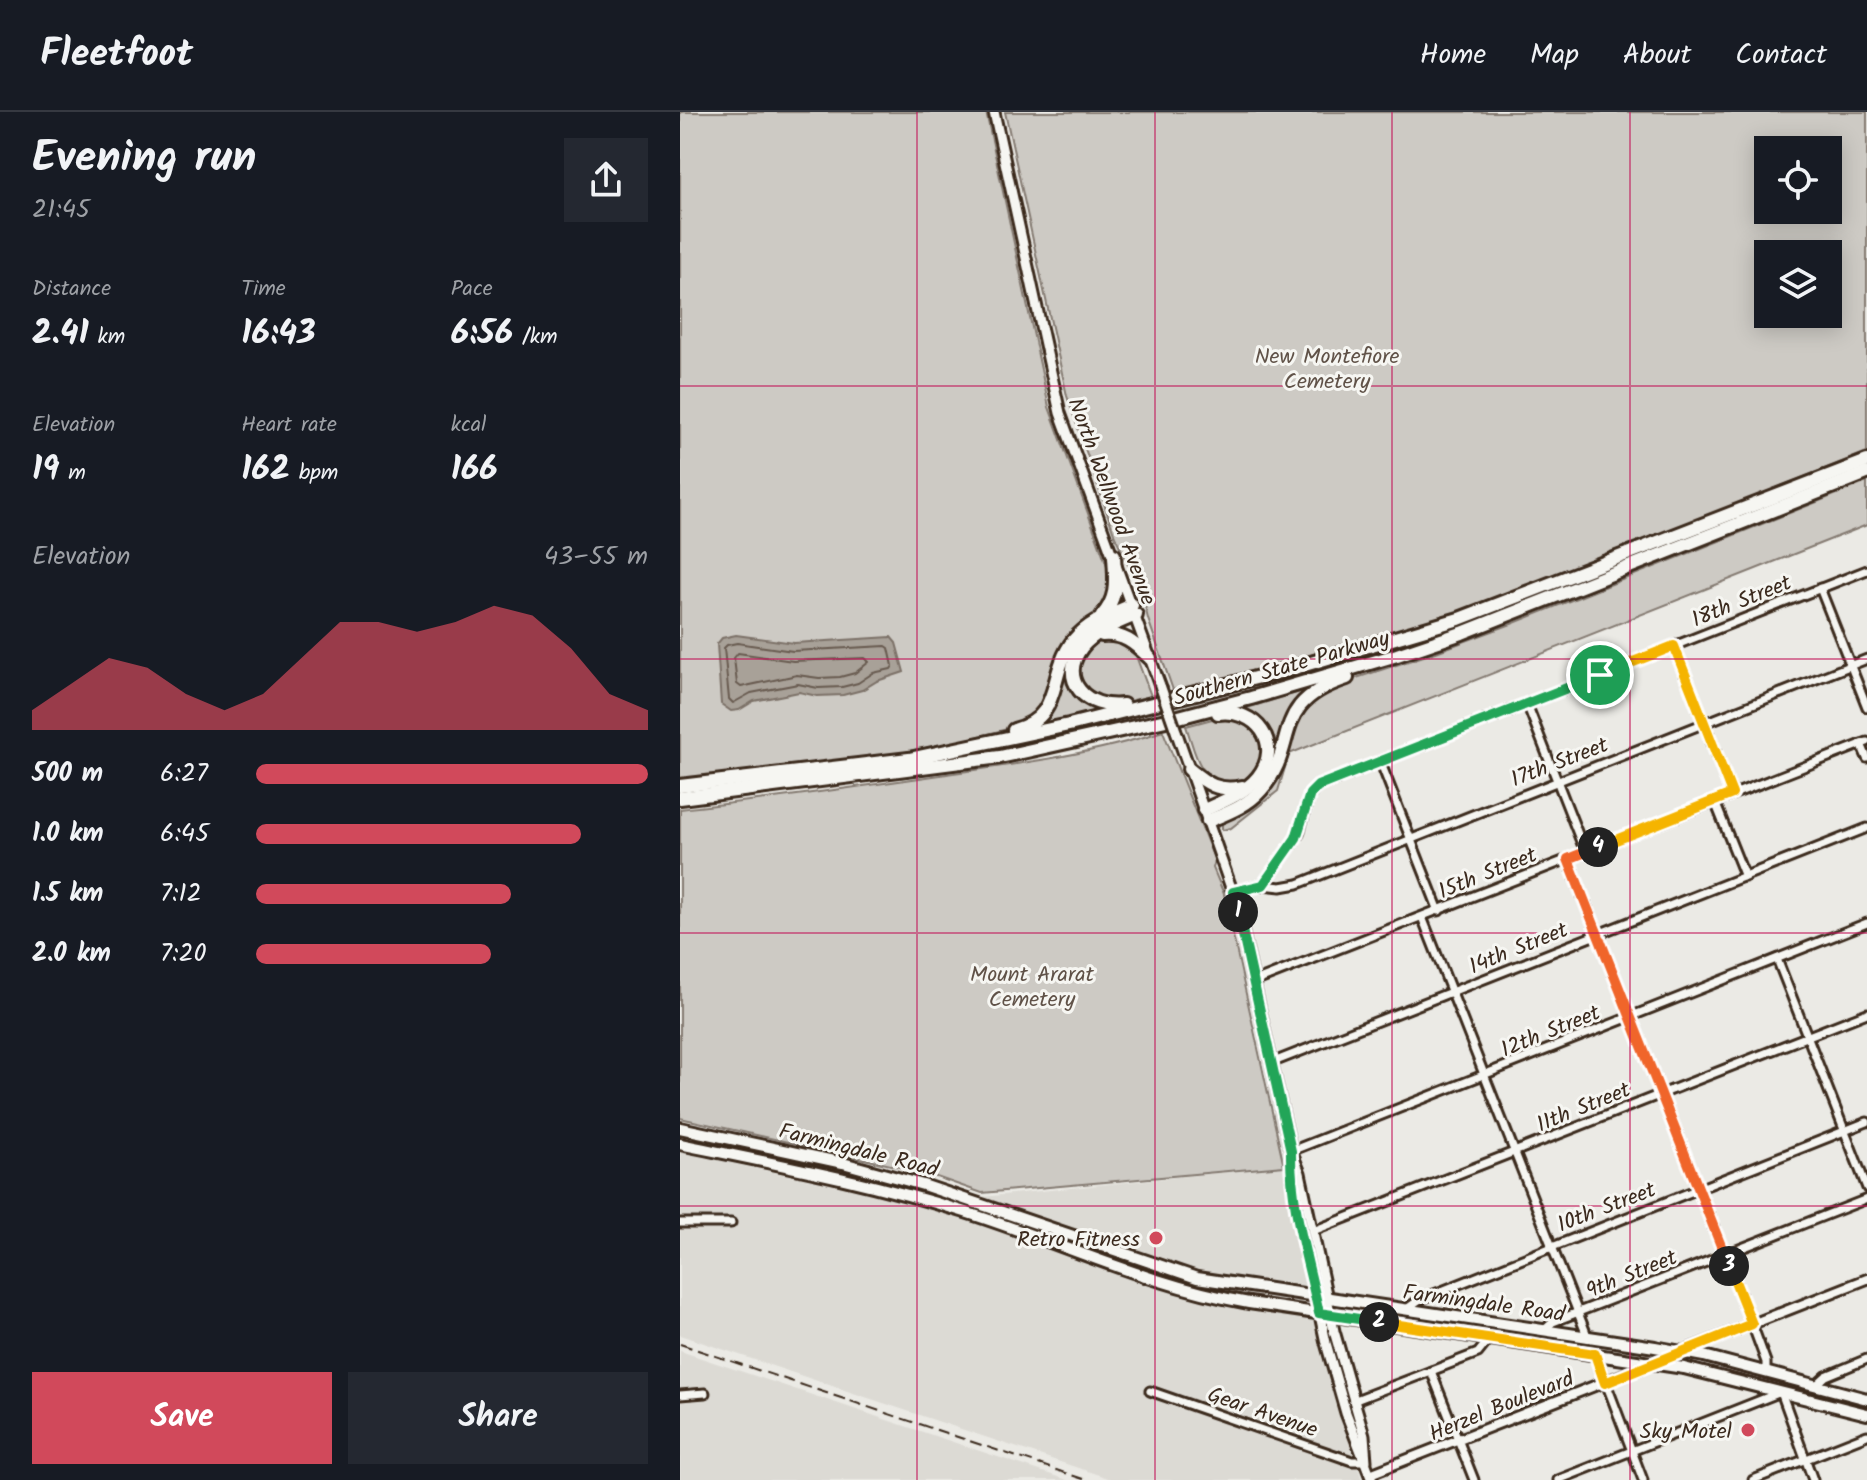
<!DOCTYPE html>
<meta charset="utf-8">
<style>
body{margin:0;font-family:Kalam,sans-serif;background:#242831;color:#f1f3f6;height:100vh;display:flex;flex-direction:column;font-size:30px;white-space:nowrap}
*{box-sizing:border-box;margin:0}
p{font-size:26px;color:#9ea1a6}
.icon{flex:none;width:44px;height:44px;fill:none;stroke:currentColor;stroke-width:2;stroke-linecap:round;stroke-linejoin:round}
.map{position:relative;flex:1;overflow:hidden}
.sheet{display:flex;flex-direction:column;background:#171b24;width:680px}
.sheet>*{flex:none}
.fabs{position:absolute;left:1074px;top:24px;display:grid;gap:16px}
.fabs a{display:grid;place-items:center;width:88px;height:88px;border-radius:0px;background:#171b24;box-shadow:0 4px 20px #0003;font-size:40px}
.pin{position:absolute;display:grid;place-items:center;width:68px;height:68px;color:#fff;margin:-34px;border:4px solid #fff;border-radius:50%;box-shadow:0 2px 8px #0007}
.km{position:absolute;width:40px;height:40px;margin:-20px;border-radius:50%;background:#222;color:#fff;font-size:22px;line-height:40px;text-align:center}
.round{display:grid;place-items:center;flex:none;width:84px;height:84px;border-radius:0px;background:#242831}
.overview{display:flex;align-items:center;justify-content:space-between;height:136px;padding:0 32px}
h1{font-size:44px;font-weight:800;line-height:60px}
.metrics{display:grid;grid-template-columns:repeat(3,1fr);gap:12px;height:136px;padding:8px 32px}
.metrics div{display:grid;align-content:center}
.metrics b{font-size:34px;font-weight:800}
.metrics small{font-size:22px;font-weight:400}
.metrics p{font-size:22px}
.chart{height:224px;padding:16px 32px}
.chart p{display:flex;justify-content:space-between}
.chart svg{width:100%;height:144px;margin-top:8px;fill:#d1495b;opacity:.7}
.primary-button{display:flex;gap:16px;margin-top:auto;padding:16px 32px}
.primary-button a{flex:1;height:92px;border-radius:0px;background:#d1495b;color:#fff;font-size:32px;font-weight:800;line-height:92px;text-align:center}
.primary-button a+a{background:#242831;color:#f1f3f6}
ul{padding:0 32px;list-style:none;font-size:26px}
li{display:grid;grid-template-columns:128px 96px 1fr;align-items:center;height:60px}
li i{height:20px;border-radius:10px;background:#d1495b}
header{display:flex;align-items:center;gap:48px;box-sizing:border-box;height:112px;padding:0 40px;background:#171b24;border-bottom:2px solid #363941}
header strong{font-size:38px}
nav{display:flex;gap:44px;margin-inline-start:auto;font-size:28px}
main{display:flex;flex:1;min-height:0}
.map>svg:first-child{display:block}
.built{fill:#dcdad4}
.green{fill:#cdcac4;stroke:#847a71;stroke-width:2;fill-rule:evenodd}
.water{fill:#a8a198;stroke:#7c7167;stroke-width:2}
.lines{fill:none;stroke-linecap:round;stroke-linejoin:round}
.shore{stroke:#675a4f;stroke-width:2}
.minor-casing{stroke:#3b2a1e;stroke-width:13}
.tertiary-casing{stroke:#3b2a1e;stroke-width:14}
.secondary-casing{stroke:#3b2a1e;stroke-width:15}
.primary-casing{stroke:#3b2a1e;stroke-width:16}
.motorway-casing{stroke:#3b2a1e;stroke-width:18}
.minor{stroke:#f6f6f2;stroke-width:7}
.tertiary{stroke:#f6f6f2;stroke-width:8}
.secondary{stroke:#f6f6f2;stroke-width:9}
.primary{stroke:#f6f6f2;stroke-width:10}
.motorway{stroke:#f6f6f2;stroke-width:12}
.rail{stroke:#3b2a1e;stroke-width:2;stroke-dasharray:12 6;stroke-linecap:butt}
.secondary-bridge-casing{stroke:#3b2a1e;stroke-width:15;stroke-linecap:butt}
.secondary-bridge{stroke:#f6f6f2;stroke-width:9}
.split-1-casing{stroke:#fff;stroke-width:16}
.split-2-casing{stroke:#fff;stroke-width:16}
.split-3-casing{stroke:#fff;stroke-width:16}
.split-4-casing{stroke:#fff;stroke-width:16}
.split-5-casing{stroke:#fff;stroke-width:16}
.split-1{stroke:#22a559;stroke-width:10}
.split-2{stroke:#22a559;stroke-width:10}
.split-3{stroke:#f5b400;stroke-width:10}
.split-4{stroke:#f0652b;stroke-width:10}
.split-5{stroke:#f5b400;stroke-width:10}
.grid{fill:none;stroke:#c2185b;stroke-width:2;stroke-opacity:0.55}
.poi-dot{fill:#d1495b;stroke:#f6f6f2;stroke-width:3}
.labels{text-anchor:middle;stroke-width:6;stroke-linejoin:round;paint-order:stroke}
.park-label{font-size:22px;fill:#605248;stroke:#f6f6f2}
.street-label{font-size:22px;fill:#3b2a1e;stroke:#f6f6f2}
.poi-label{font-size:22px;fill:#3b2a1e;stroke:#f6f6f2;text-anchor:end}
</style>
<header>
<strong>Fleetfoot</strong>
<nav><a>Home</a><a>Map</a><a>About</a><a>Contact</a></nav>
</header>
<main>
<section class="sheet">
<div class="overview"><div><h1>Evening run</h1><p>21:45</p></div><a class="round"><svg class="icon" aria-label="share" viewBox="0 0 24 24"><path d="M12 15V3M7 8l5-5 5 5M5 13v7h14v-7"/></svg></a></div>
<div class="metrics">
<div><p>Distance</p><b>2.41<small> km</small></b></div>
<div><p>Time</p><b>16:43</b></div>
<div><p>Pace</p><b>6:56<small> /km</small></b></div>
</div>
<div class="metrics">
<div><p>Elevation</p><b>19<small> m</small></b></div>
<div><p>Heart rate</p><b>162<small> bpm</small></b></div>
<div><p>kcal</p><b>166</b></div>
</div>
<div class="chart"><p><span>Elevation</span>43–55 m</p>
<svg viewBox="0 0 160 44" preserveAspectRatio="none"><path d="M0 44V38L10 30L20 22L30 25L40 33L50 38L60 33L70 22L80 11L90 11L100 14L110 11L120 6L130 9L140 19L150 33L160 38V44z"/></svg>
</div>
<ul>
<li><b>500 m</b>6:27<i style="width:100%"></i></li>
<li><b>1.0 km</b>6:45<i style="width:83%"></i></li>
<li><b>1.5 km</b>7:12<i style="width:65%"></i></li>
<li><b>2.0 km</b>7:20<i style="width:60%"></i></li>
</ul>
<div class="primary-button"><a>Save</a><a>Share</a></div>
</section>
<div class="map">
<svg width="1187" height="1368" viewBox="0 0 1187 1368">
<rect width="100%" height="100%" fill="#ebeae5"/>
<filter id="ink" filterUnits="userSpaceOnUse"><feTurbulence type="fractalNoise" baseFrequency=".0125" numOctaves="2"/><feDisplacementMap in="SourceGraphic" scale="16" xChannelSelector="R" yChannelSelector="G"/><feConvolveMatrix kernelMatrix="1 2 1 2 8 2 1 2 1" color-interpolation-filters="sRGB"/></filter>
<g filter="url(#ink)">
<g class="built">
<polygon points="0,1040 163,1075 303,1085 604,1054 651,1267 682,1368 434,1368 0,1223"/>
<polygon points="0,1239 387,1368 0,1368"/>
</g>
<g class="green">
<polygon points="0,0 306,0 369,295 432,467 427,495 389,527 367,592 347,612 276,630 214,642 129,652 96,659 0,669"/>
<path d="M 325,0 L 1187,0 L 1187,340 L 774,504 L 541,567 L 540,564 L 528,570 L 493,578 L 468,507 L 463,486 L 435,424 L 387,284 ZM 1088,38 L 1148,38 L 1148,98 L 1088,98 ZM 1088,142 L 1148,142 L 1148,202 L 1088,202 Z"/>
<polygon points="1187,370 1187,413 609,642 598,679 551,716 542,718 542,709 572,692 615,609 633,586 667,569 756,540 834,511"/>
<polygon points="417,518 392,563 421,599 358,615 374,592 387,545"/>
<path d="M 438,526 L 458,542 L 456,544 L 471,584 L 431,593 L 404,579 C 395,549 404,528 438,526 Z"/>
<polygon points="636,575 581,676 540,700 539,696 557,687 591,639 557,599"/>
<path d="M 547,603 L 560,605 L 581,624 C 583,654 581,666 550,676 C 515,659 518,649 506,614 Z"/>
<path d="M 483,619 L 535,749 L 533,756 L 544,782 L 604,1054 L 302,1081 L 242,1060 L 0,1006 L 0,697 C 89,688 178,675 267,662 C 339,652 414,642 483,619 Z"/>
</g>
<polygon class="water" points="56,523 114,531 211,525 216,531 224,560 197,569 182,578 163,583 137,584 119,580 74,589 59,598 51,599 41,592 37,532 42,526"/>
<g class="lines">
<g class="shore">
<polygon points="57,531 113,539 206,534 209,536 213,554 211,557 193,561 178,571 162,575 138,576 118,572 71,581 53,591 49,587 44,536 47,533"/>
<polygon points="58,541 113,549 185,546 189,550 175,561 160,565 139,566 117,563 61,575 57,572 54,546"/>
</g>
<defs>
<g id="minor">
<polyline points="1140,476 1187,595"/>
<polyline points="994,534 1052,682"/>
<polyline points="847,592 905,740"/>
<polyline points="1181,632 1187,646"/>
<polyline points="700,649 759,799"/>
<polyline points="1035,690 1065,765"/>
<polyline points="888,747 1072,1212 1086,1250 1086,1261"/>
<polyline points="583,773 619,722 629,685 638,674 1187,458"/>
<polyline points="553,780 583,773 601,775 618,772 1187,547"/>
<polyline points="742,805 908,1226"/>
<polyline points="1097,847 1187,1076"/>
<polyline points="574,870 1187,630"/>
<polyline points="591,951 1187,716"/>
<polyline points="611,1039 1187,811"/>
<polyline points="0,1111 51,1111"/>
<polyline points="633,1119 1187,901"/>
<polyline points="725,1198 739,1188 1187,1010"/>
<polyline points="863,1219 873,1210 1187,1087"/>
<polyline points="915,1242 963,1368"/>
<polyline points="751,1259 794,1368"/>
<polyline points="1135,1274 1146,1264 1187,1247"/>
<polyline points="470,1279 672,1349 686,1349"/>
<polyline points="0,1283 25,1281"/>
<polyline points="673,1289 798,1241 810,1226"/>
<polyline points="878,1368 1101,1280 1133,1368"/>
<polyline points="1073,1368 1187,1323"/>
</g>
<polyline id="tertiary" points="690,1362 1187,1167"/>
<g id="secondary">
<polyline points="314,0 380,301 481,576"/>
<polyline points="496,619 556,790 611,1039 620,1061 654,1219 684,1323 686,1349"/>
<polyline points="611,1043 615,1086 646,1231 666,1301 692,1368"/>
</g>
<g id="primary">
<polyline points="0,1016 163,1051 243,1073 517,1166 975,1235 1024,1244 1187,1287"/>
<path d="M 0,1032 C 96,1052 191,1070 285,1100 C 380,1130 470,1174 569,1191 L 1004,1256 L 1187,1302"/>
</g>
<g id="motorway">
<path d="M 422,504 C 439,484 435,468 434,443"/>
<path d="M 422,523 C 444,521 455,532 470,546"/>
<path d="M 443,593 C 407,598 377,568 402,535 C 415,519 437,511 456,503"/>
<path d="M 334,618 C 384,605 367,563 393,529 C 408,510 431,502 452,493"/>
<path d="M 509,657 C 527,672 538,680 562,675"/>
<polyline points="0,674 229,647 389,613 611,557 779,507 1187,349"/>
<polyline points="0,686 320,645 495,606 571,586 717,543 782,521 1187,361"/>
<path d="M 524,698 C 542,690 565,681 578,665 C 604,632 576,596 538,601"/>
<path d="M 528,709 C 547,701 567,694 581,678 C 621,633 587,592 667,566"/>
</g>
</defs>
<use href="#minor" class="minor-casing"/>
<use href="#tertiary" class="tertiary-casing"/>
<use href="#secondary" class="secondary-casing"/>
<use href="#primary" class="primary-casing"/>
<use href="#motorway" class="motorway-casing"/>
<use href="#minor" class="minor"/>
<use href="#tertiary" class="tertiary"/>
<use href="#secondary" class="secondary"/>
<use href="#primary" class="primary"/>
<use href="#motorway" class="motorway"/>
<polyline class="rail" points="0,1232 406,1368"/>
<defs>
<polyline id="secondary-bridge" points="481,576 496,619"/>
</defs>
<use href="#secondary-bridge" class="secondary-bridge-casing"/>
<use href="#secondary-bridge" class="secondary-bridge"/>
</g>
</g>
<g class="lines" filter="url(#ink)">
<defs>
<polyline id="split-1" points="558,800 553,780 583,773 616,726 630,682 638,674 920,563"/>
<path id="split-2" d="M 558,800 L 611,1039 C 610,1093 628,1148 639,1201 L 699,1210"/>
<polyline id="split-3" points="699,1210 915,1242 925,1271 1072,1212 1049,1154"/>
<polyline id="split-4" points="918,735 888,747 1049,1154"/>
<polyline id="split-5" points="918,735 1052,682 994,534 920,563"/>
</defs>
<use href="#split-1" class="split-1-casing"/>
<use href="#split-2" class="split-2-casing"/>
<use href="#split-3" class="split-3-casing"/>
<use href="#split-4" class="split-4-casing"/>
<use href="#split-5" class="split-5-casing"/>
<use href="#split-1" class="split-1"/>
<use href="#split-2" class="split-2"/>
<use href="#split-3" class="split-3"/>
<use href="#split-4" class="split-4"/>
<use href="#split-5" class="split-5"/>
</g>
<path class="grid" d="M 237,0 L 237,1368M 475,0 L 475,1368M 712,0 L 712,1368M 950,0 L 950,1368M 0,274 L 1187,274M 0,547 L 1187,547M 0,821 L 1187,821M 0,1094 L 1187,1094"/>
<g class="poi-dot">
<circle cx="476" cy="1126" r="8"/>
<circle cx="1068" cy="1318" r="8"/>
</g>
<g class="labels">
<g class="park-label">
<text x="647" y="251">New Montefiore<tspan x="647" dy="25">Cemetery</tspan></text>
<text x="352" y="869">Mount Ararat<tspan x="352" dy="25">Cemetery</tspan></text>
</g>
<g class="street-label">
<text transform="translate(433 389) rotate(70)" y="8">North Wellwood Avenue</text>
<text transform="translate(1061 488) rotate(-22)" y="8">18th Street</text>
<text transform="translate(601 555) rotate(-16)" y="8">Southern State Parkway</text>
<text transform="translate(879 649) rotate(-21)" y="8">17th Street</text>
<text transform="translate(807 760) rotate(-22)" y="8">15th Street</text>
<text transform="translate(838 835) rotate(-22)" y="8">14th Street</text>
<text transform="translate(870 918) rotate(-22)" y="8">12th Street</text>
<text transform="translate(903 994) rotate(-22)" y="8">11th Street</text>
<text transform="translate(179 1037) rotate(14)" y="8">Farmingdale Road</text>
<text transform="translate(926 1094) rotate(-21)" y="8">10th Street</text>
<text transform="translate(951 1161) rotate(-22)" y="8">9th Street</text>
<text transform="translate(804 1190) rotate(8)" y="8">Farmingdale Road</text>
<text transform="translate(821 1293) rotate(-22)" y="8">Herzel Boulevard</text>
<text transform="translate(583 1299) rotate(19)" y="8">Gear Avenue</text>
</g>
<g class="poi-label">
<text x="460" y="1134">Retro Fitness</text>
<text x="1052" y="1326">Sky Motel</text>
</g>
</g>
</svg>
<div class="fabs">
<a><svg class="icon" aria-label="locate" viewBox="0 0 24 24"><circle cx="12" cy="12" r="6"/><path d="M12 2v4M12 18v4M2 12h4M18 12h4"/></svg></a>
<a><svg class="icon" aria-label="layers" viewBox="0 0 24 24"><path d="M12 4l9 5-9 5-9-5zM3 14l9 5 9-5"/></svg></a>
</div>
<div class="pin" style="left:920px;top:563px;background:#1e9e55"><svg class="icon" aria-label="arrive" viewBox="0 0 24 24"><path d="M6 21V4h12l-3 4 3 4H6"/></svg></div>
<b class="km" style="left:558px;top:800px">1</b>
<b class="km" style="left:699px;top:1210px">2</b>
<b class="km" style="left:1049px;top:1154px">3</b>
<b class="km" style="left:918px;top:735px">4</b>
</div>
</main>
